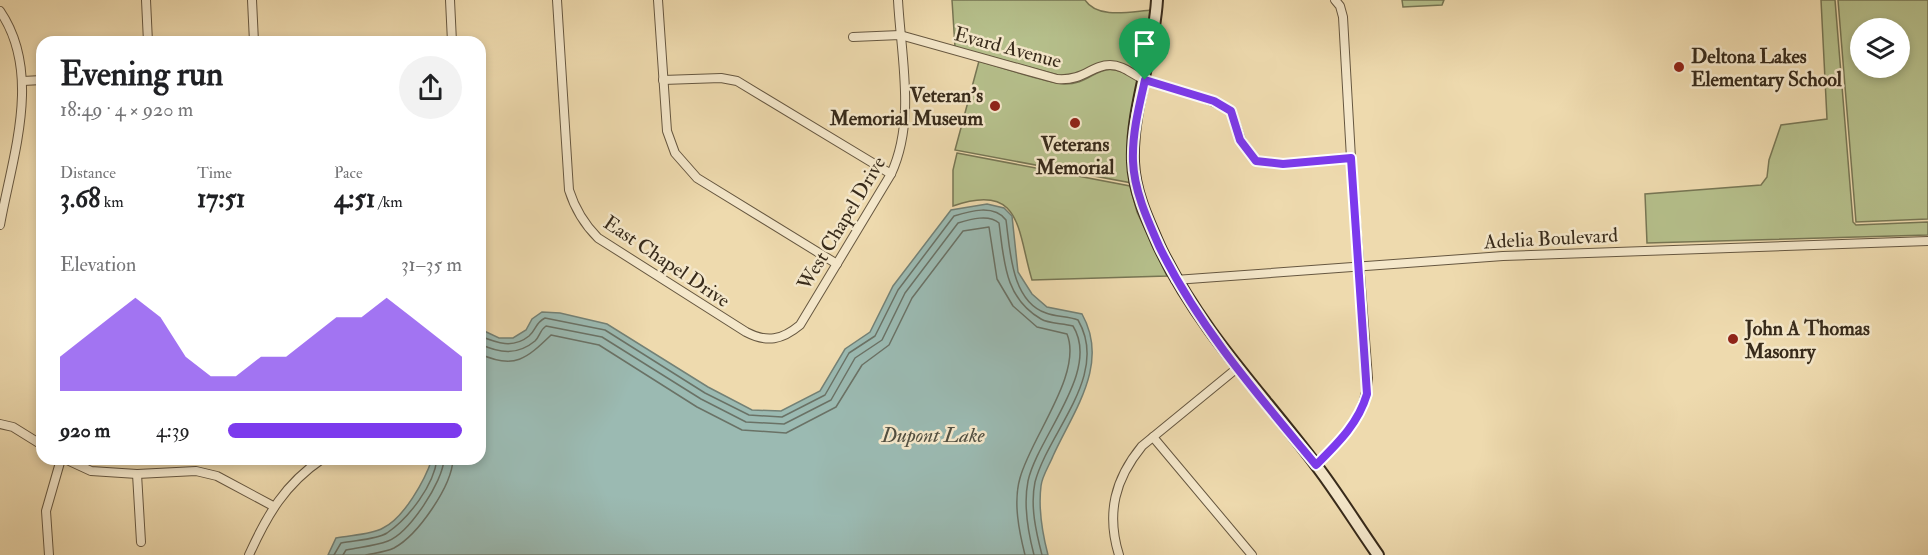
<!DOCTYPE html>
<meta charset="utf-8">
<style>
body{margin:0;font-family:"IM FELL Double Pica",serif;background:#f2f2f2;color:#202124;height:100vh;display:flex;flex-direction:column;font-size:22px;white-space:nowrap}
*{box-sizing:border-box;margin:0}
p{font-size:20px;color:#757577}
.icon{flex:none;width:33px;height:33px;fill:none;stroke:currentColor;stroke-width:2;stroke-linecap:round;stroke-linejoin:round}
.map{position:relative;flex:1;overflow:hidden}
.details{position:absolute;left:36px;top:36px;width:450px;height:429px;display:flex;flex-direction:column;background:#fff;border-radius:18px;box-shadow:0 3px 9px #0003}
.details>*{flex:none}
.fabs{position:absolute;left:1850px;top:18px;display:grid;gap:12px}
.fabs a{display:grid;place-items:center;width:60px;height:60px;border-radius:50%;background:#fff;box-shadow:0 3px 9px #0003;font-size:30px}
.pin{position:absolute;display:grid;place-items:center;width:51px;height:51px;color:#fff;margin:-62px -26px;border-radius:50% 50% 50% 0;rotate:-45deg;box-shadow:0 0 6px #0007}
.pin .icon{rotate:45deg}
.round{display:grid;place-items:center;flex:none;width:63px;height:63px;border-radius:32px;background:#f2f2f2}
.head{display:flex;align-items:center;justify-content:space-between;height:102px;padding:0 24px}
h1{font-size:33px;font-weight:800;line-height:45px}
.stats{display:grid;grid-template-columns:repeat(3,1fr);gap:9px;height:102px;padding:6px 24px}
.stats div{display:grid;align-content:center}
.stats b{font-size:26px;font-weight:800}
.stats small{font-size:16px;font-weight:400}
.stats p{font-size:16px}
.chart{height:168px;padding:12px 24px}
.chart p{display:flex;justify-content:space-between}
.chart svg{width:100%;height:108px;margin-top:6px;fill:#7c3aed;opacity:.7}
ul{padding:0 24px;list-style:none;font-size:20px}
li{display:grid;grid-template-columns:96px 72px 1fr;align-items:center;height:45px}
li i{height:15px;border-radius:8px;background:#7c3aed}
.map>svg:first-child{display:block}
.green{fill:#b6c08c;stroke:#777654;stroke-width:1.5;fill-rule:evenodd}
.water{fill:#9bbab2;stroke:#738176;stroke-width:1.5}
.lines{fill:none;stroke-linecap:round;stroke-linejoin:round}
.shore{stroke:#6a7266;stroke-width:1.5}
.street-casing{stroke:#665740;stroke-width:10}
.secondary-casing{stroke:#382b1b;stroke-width:14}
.street{stroke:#f4e7ca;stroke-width:8}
.secondary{stroke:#f4e7ca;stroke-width:10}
.route-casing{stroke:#fff;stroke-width:12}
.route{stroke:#7c3aed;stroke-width:8}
.poi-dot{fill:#8f2418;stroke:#f4e7ca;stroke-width:2}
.labels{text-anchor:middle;stroke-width:5;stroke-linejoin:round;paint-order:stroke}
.street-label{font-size:20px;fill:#382b1b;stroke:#f4e7ca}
.poi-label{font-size:20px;font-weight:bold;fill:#382b1b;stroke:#f4e7ca;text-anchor:start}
.water-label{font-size:21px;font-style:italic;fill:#514f41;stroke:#f4e7ca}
</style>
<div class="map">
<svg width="1928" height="555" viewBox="0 0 1928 555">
<rect width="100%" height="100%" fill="#eedaae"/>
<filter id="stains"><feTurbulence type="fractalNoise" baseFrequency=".00333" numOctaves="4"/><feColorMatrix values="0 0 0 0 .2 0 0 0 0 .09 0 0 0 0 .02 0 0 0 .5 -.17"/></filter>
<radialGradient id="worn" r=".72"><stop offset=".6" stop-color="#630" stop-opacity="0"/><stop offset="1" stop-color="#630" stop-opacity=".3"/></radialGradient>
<g class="green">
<path d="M 952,0 L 1085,0 C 1098,20 1133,11 1152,10 L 1142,74 C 1099,46 1096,78 1058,75 L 955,47 Z"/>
<polygon points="1402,0 1444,0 1442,5 1403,7"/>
<polygon points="1821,0 1835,0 1853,222 1856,225 1928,222 1928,235 1647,243 1645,194 1761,185 1767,177 1769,160 1781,125 1827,119"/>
<path d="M 1838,0 L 1928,0 L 1928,219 L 1856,222 ZM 1860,28 L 1899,28 L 1899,68 L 1860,68 Z"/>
<path d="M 979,61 C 1001,67 1043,82 1064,84 C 1095,85 1099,54 1137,80 L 1132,183 L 955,150 Z"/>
<path d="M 957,153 L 1130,186 L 1137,212 L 1167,276 L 1032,280 C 1017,230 1022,182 953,206 L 953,170 Z"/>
</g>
<path class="water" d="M 987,204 L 1004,208 L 1012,216 L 1018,272 L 1032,294 L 1047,307 L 1082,314 C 1110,364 1074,410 1053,456 C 1049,466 1042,476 1041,486 C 1038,510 1042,532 1048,555 L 328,555 L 336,538 C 350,535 371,535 383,528 C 404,518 425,480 432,459 L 480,459 L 480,329 L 499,338 L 513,338 L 526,330 L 532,319 L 542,312 L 560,313 L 607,324 L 708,387 L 752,410 L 781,411 L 820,391 L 845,349 L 870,332 L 893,286 L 951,210 Z"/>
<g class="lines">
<g class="shore">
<path d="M 480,336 C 497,343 513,349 529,336 C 536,330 535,323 545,318 L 605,330 L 705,393 L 749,415 L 782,417 L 825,395 L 849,353 L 875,336 L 898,290 L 954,216 C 970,211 994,204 1006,220 C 1010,249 1011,301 1046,313 C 1056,317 1068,316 1078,320 C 1110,375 1049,430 1035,482 C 1030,506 1036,532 1042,555"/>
<path d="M 480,344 C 499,353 517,356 535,341 C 540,336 540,330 546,326 L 602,337 L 701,399 L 746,422 L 784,424 L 831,400 L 855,358 L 882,340 L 905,293 L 958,223 C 971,219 989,214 999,223 C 1004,259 1004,298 1041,319 C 1049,324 1063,323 1073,326 C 1101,371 1038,436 1028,481 C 1023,506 1028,532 1034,555"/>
<path d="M 480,354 C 515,370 527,358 551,335 L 599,345 L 697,407 L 742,430 L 786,433 L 836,407 L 862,365 L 889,345 L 912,298 L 963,231 L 989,227 L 997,279 L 1013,306 L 1037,327 L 1067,334 C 1083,374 1031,437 1020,478 C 1013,502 1019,531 1025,555"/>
<path d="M 334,555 L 341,543 C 354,540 376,540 387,533 C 409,518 434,485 437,459"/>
<path d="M 343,555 L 346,550 C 360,547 375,546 388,541 C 409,533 443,482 444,459"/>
<path d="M 366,555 C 375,553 386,552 394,548 C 418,535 452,486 453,459"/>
</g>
<defs>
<g id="street">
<polyline points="146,0 148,42"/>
<polyline points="252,0 254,42"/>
<polyline points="450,0 452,42"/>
<path d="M 557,0 L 569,190 C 575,209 584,224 598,238 L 746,332 C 767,343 782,340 800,325 L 891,174 C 916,120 901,57 898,0"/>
<polyline points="658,0 667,131 675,153 697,178 837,264"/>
<path d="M 0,11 C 43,74 12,157 0,225"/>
<path d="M 853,37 L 900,35 L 1057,79 C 1085,81 1091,65 1110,65 C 1125,65 1134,77 1148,81 C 1176,91 1205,95 1231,111 L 1241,140 L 1256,161 L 1283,164 L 1351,158"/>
<polyline points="663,80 721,78 737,81 891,174"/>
<polyline points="23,81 42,80"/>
<polyline points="1175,280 1503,256 1928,241"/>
<polyline points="0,424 13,427 42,445"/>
<polyline points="1153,437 1252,555"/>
<polyline points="65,459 91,471 137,474 196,471 217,476 273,506"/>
<path d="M 1316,465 C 1342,439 1366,417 1368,378 L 1351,158 L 1343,17 L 1340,6 L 1335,0"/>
<polyline points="137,474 141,542"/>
<polyline points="49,555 46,511 61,459"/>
<path d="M 249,555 C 267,515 285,484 322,459"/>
<path d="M 1119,555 C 1106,513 1115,479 1142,446 L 1236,369"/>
</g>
<path id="secondary" d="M 1157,0 C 1154,54 1131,107 1133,162 C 1134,192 1148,221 1160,248 C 1201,332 1261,392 1316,465 C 1338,494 1357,525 1378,555"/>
</defs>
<use href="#street" class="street-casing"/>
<use href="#secondary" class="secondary-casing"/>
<use href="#street" class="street"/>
<use href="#secondary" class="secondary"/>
</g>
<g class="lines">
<defs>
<path id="route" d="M 1145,80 L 1214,101 L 1231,111 L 1240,140 L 1256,161 L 1283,164 L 1351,158 L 1367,394 C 1358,424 1338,443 1316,465 C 1259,396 1200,329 1160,248 C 1148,221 1134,191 1133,161 C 1132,134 1139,106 1145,80 Z"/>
</defs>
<use href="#route" class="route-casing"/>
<use href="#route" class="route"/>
</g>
<g class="poi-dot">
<circle cx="1679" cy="67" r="6"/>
<circle cx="995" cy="106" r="6"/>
<circle cx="1075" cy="123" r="6"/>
<circle cx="1733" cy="339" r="6"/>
</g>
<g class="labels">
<g class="street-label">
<text transform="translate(1008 47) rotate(15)" y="7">Evard Avenue</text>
<text transform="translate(841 223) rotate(-59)" y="7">West Chapel Drive</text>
<text transform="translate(1551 238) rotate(-3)" y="7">Adelia Boulevard</text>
<text transform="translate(667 261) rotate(34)" y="7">East Chapel Drive</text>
</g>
<g class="poi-label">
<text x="1691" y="63">Deltona Lakes<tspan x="1691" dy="23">Elementary School</tspan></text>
<text x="983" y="102" text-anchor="end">Veteran's<tspan x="983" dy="23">Memorial Museum</tspan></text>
<text x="1075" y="151" text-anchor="middle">Veterans<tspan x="1075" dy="23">Memorial</tspan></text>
<text x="1745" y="335">John A Thomas<tspan x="1745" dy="23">Masonry</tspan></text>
</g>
<g class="water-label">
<text x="933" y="442">Dupont Lake</text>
</g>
</g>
<rect width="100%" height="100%" filter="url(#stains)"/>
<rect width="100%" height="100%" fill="url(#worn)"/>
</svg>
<div class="fabs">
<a><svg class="icon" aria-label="layers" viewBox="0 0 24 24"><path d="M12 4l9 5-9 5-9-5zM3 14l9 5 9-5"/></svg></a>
</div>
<div class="pin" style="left:1145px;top:80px;background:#1e9e55"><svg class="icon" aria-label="arrive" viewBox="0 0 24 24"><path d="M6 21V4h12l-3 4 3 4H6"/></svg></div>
<section class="details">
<div class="head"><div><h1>Evening run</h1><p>18:49 · 4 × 920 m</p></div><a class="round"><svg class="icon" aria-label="share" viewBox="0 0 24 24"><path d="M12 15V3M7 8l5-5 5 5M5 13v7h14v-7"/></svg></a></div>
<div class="stats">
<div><p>Distance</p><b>3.68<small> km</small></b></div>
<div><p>Time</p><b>17:51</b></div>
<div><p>Pace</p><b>4:51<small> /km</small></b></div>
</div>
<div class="chart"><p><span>Elevation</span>31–35 m</p>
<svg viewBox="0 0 160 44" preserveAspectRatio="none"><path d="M0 44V30L10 22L20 14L30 6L40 14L50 30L60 38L70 38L80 30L90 30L100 22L110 14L120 14L130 6L140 14L150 22L160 30V44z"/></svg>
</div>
<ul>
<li><b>920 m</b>4:39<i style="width:100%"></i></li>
</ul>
</section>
</div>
